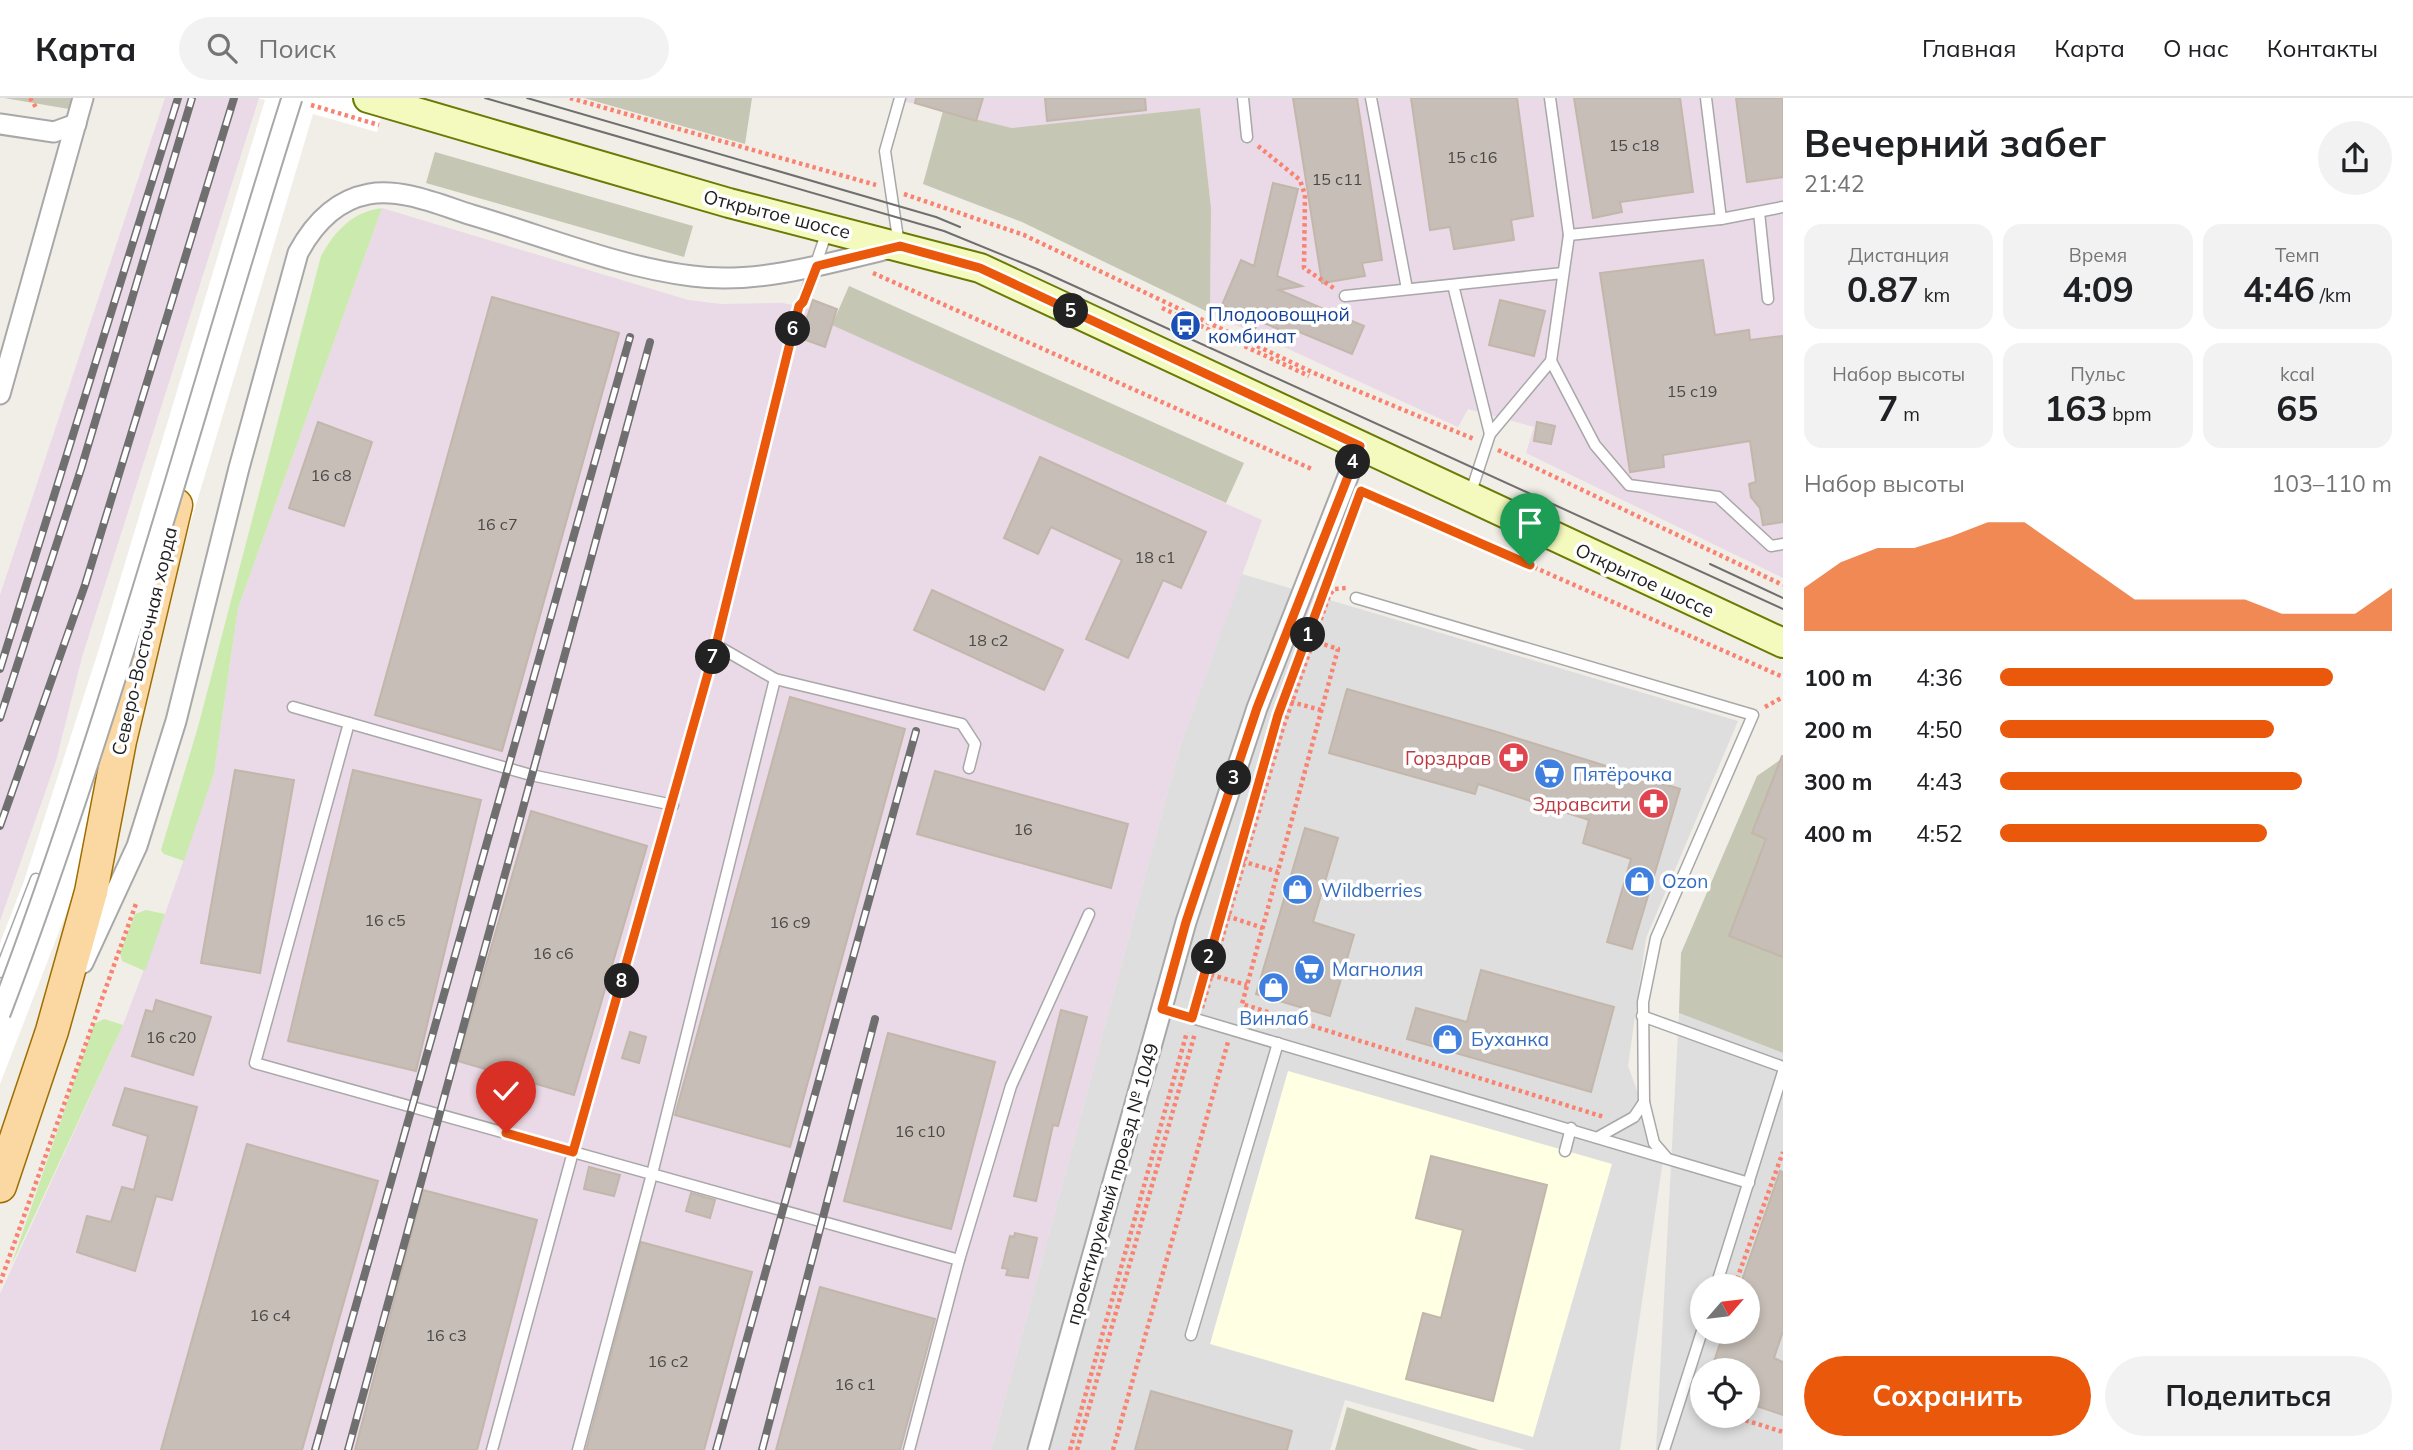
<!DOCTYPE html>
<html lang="ru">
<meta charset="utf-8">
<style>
body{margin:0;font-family:Mulish,sans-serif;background:#f2f2f2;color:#202124;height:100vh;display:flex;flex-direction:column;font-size:26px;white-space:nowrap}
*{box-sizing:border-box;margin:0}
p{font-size:23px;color:#757577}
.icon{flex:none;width:38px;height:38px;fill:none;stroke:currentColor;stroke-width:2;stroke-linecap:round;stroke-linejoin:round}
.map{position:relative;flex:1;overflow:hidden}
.panel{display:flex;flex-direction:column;background:#fff;width:630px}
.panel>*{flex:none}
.needle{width:46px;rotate:62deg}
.controls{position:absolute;left:1690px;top:1176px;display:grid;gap:14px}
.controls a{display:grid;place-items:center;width:70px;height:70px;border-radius:50%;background:#fff;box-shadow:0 4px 10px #0003;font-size:35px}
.pin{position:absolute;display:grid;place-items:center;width:60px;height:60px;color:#fff;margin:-72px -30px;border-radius:50% 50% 50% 0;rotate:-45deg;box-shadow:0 0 7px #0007}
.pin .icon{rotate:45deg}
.km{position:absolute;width:35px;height:35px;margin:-18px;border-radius:50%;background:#222;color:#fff;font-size:19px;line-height:35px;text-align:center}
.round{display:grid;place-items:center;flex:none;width:74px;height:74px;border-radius:37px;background:#f2f2f2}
.headline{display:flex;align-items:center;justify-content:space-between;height:119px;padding:0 21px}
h1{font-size:38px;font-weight:700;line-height:52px}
.stats{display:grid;grid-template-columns:repeat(3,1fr);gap:10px;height:119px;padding:7px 21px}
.stats div{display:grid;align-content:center;border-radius:18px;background:#f2f2f2;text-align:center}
.stats b{font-size:35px;font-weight:700}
.stats small{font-size:19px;font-weight:400}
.stats p{font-size:19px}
.chart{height:196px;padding:14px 21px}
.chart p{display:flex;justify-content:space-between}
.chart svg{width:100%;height:126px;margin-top:7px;fill:#ea580c;opacity:.7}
.action{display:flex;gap:14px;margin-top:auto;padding:14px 21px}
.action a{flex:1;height:80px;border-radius:42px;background:#ea580c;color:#fff;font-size:28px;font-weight:700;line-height:80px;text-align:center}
.action a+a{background:#f2f2f2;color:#202124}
ul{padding:0 21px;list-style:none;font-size:23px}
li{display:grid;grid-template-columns:112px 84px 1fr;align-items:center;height:52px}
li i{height:18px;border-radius:9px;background:#ea580c}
header{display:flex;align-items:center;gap:42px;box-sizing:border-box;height:98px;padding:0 35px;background:#fff;border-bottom:2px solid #e0e0e0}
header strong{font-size:33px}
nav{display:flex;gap:38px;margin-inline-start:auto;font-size:24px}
.search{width:490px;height:63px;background:#f2f2f2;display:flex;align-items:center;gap:18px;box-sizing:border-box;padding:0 24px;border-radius:38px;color:#757577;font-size:26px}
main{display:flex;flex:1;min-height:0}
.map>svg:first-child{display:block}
.residential{fill:#dfdede;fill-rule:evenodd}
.industrial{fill:#ead9e6}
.education{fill:#feffe3}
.construction{fill:#c5c6b3}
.grass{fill:#caeaae}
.pier{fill:#fff}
.building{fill:#c6beb7;stroke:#c3b6aa;stroke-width:2}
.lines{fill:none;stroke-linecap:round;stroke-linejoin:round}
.lane-casing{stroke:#a8a8a8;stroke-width:13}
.street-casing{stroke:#a8a8a8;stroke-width:23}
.secondary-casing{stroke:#6a7a05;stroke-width:32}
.primary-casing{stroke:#9d6e01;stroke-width:35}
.path{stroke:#f98370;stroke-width:4.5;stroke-dasharray:3.5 3.5;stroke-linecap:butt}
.lane{stroke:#fff;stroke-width:10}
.street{stroke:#fff;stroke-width:19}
.secondary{stroke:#f4fabd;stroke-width:28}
.primary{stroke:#fbd8a2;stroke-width:32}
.tram{stroke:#6f6f6f;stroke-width:2}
.rail-casing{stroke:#6f6f6f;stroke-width:8}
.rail{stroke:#fff;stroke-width:5;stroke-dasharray:16;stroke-linecap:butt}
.street-bridge-casing{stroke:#a8a8a8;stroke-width:23;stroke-linecap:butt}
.path-bridge{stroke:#f98370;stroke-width:4.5;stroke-dasharray:3.5 3.5;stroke-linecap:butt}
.street-bridge{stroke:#fff;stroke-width:19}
.route-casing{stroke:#fff;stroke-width:14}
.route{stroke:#ea580c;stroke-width:9}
.labels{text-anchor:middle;stroke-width:7;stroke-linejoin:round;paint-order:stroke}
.number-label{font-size:16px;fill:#4a4846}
.street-label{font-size:19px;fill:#212121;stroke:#fff}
.transit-label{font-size:19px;fill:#164399;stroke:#fff;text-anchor:start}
.health-label{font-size:19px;fill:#be3a42;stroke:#fff;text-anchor:end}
.shop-label{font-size:19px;fill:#366cbe;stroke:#fff;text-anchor:start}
</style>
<header>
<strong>Карта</strong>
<div class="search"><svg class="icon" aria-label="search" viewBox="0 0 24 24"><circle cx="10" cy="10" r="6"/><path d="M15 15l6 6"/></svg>Поиск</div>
<nav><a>Главная</a><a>Карта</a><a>О нас</a><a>Контакты</a></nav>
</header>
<main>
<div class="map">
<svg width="1783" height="1352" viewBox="0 0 1783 1352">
<rect width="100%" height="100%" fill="#f1eee7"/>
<g class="residential">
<polygon points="1242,476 1738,623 1646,840 1628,968 1663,1062 1620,1352 1526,1352 1345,1302 1330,1352 991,1352 1179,651"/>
<path d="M 1679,915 L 1783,955 L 1783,1352 L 1656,1352 ZM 1703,1188 L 1748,1188 L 1748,1234 L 1703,1234 ZM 1703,1272 L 1748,1272 L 1748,1318 L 1703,1318 Z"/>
</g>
<g class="industrial">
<polygon points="165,0 259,0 82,559 56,663 0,823 0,497"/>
<polygon points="891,0 1783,0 1783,480 1526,355 1534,329 1468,311 1458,329 1210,215 1211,110 1200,10 1012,30"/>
<polygon points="382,110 688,202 721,206 783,205 810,211 813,202 837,211 833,227 1262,422 1179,651 991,1352 0,1352 0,1196 123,927 165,816 214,675 238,510"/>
</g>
<polygon class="education" points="1288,973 1612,1066 1533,1339 1210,1246"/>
<g class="construction">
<polygon points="4,0 72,0 69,11"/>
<polygon points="584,0 752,0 745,46"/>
<polygon points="1200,10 1211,110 1210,215 1022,124 923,86 943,13 1012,30"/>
<polygon points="435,54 693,128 684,159 426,85"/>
<polygon points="849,188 1244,365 1226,405 832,227"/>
<polygon points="1783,660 1783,955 1679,915 1681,855 1757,678"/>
<polygon points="1347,1309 1479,1352 1335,1352"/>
</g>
<g class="grass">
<path d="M 382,110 L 238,510 L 214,675 L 184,763 L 164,756 L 161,752 L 198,629 L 321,158 C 335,133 352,114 382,110 Z"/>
<polygon points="146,812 165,816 145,873 122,863 120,855 135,816"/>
<polygon points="104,921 123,927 11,1168 94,926"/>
</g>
<polygon class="pier" points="258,0 386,0 377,34 313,16 148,567 72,800 0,986 0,845 24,783 99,551 265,2"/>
<g class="building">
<polygon points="916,0 983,0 976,23 915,5"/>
<polygon points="1045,0 1145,0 1146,12 1047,23"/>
<polygon points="1293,0 1357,0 1382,162 1362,165 1365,178 1322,185"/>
<polygon points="1411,0 1517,0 1533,118 1511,122 1514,142 1454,151 1450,129 1430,132"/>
<polygon points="1574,0 1680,0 1693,94 1620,104 1622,114 1593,120"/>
<polygon points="1736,0 1783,0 1783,79 1747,84"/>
<polygon points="1273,85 1298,91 1277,178 1302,188 1279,192 1364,228 1352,256 1297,233 1295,238 1259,223 1255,231 1239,225 1243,216 1222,207 1241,162 1254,168"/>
<polygon points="1703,162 1715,237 1749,232 1750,242 1783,238 1783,424 1763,427 1760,410 1751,399 1749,386 1756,384 1750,343 1663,357 1664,369 1630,374 1600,175"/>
<polygon points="492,199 619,235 502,653 375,617"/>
<polygon points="813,202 837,211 825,249 800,240"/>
<polygon points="1500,202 1545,213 1534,258 1489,247"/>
<polygon points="318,324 372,344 344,428 289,410"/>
<polygon points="1537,324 1555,328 1551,346 1534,343"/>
<polygon points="1040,359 1206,434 1181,490 1163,482 1128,560 1086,541 1122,462 1051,429 1038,456 1004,440"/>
<polygon points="932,492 1063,552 1044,592 914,532"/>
<polygon points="1347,591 1494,633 1680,691 1632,851 1607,844 1631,761 1583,745 1589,722 1478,686 1475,696 1329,655"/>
<polygon points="790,599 905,631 790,1049 675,1017"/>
<polygon points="1782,658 1783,658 1783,859 1729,838 1766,741 1752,735"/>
<polygon points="235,672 294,682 260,875 201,865"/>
<polygon points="353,672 481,702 416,973 288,943"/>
<polygon points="935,673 1128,726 1111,790 917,736"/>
<polygon points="531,713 647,748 574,997 458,963"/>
<polygon points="1305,730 1338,740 1313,824 1354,837 1330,918 1256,896"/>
<polygon points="1481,872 1614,909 1591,994 1407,941 1416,910 1467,924"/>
<polygon points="156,902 211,919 193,977 132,958 146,912 153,914"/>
<polygon points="1061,912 1087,919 1058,1028 1053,1027 1036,1103 1014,1098"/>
<polygon points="630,934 646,939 639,965 622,960"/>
<polygon points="888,935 995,964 951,1131 844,1103"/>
<polygon points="125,990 197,1009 172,1102 156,1098 135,1173 77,1154 87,1118 111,1124 122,1089 134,1092 148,1038 113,1027"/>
<polygon points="247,1046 378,1083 302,1352 161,1352"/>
<polygon points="1431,1058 1547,1087 1493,1303 1406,1281 1423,1215 1441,1220 1463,1132 1416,1120"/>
<polygon points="589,1069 620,1077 614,1098 584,1091"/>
<polygon points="1780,1073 1783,1074 1783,1233 1774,1260 1783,1264 1783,1317 1748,1305 1748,1272 1711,1272 1724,1234 1748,1234 1748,1188 1740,1188"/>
<polygon points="423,1092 537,1122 477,1352 355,1352"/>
<polygon points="691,1095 715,1102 710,1120 686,1113"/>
<polygon points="1015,1135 1037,1140 1028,1180 1006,1177 1008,1171 1002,1170 1010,1138 1014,1139"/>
<polygon points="641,1144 752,1174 704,1352 586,1352"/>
<polygon points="820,1189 935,1221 900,1352 776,1352"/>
<polygon points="1151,1293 1292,1333 1287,1352 1135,1352"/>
</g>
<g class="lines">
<defs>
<g id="lane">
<polyline points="1243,0 1247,39"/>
<polyline points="1371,0 1407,191"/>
<polyline points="1550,0 1569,137 1721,121 1706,0"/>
<polyline points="1759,114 1768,201"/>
<polyline points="1721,121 1783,109"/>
<polyline points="899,147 885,53 900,0"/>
<polyline points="1453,187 1490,336"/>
<polyline points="1345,198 1563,175"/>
<polyline points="1551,263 1595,347 1629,387 1718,399 1771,448 1783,446"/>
<polyline points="1470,397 1490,336 1551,263 1569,137"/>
<polyline points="1356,500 1753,617 1656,840 1643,904 1644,1004 1654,1045 1666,1059"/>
<polyline points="716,547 775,581 962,626 975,646 969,670"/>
<polyline points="293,609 531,677 673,707"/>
<polyline points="349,625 255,965 959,1162"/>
<polyline points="0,874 36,781"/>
<polyline points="1162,911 1749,1085"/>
<polyline points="1642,918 1783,969"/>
<polyline points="1600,1038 1634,1019 1644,1004"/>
<polyline points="1565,1053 1571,1030"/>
<polyline points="1716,1188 1783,974"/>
<polyline points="1191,1237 1278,945"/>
<polyline points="492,1352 573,1054 716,547 799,208 803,204 827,133"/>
<polyline points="578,1352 652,1076 775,581"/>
<polyline points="909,1352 959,1162 1011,988 1089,816"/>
<polyline points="1664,1352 1703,1230"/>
</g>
<g id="street">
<polyline points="0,26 54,34 76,26"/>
<polyline points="0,296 83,0"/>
<path d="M 83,865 L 137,748 L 176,623 L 239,370 L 298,155 C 313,127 336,102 369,96 C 402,90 440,107 472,117 C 544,138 618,169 692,178 C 758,187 828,165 892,150"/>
<polyline points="1038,1352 1186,824 1257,610 1360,348"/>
</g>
<polyline id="secondary" points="368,0 729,105 980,170 1783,545"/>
<polyline id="primary" points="0,1088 52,933 91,794 120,643 176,407"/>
</defs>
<use href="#lane" class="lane-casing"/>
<use href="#street" class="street-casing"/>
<use href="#secondary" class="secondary-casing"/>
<use href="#primary" class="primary-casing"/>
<g class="path">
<polyline points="30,0 37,11"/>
<polyline points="570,0 876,87"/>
<polyline points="1258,48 1300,82 1305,97 1304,170 1335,191"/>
<polyline points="904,96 1024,137 1314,275 1474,341"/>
<polyline points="873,175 1314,372"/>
<polyline points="1162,210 1309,278"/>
<polyline points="1498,352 1783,487"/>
<polyline points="1361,393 1783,579"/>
<polyline points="1311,542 1338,551 1242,906 1604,1019"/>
<polyline points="1284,602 1321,612"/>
<polyline points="1765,609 1783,599"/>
<polyline points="1242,763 1278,774"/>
<polyline points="1227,818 1263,830"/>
<polyline points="1204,875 1247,887"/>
<polyline points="1195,906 1274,632"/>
<polyline points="1202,910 1283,630 1329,498 1334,491 1347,490"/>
<polyline points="1737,1181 1783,1054"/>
<polyline points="0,1185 137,803"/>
<polyline points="1732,1318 1783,1334"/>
<polyline points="1070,1352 1187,934"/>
<polyline points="1077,1352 1195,935"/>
<polyline points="1113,1352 1228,944"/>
</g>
<use href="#lane" class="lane"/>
<use href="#street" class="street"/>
<use href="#secondary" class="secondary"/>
<use href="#primary" class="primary"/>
<g class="tram">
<polyline points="485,0 944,133 1037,171 1783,511"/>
<polyline points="527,0 936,119 960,129"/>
<polyline points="1710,466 1783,500"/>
</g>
<defs>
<g id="rail">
<polyline points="0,571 178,0"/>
<polyline points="0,620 81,371 192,0"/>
<polyline points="0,728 85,487 234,0"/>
<polyline points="315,1352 630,239"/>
<polyline points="348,1352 650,244"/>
<polyline points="716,1352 916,633"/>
<polyline points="762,1352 875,921"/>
</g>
</defs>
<use href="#rail" class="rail-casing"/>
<use href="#rail" class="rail"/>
<defs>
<path id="street-bridge" d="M 0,916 C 114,616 195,306 292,0"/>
</defs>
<use href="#street-bridge" class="street-bridge-casing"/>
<polyline class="path-bridge" points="311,7 379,27"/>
<use href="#street-bridge" class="street-bridge"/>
</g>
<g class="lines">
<defs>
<polyline id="route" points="506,1035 573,1054 716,547 799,208 803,204 817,168 900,148 980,170 1360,348 1257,610 1186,824 1162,911 1192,920 1278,617 1361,393 1530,467"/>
</defs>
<use href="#route" class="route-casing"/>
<use href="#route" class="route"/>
</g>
<defs>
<symbol id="bus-disc" viewBox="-11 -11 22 22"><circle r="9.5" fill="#1a4fb4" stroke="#fff"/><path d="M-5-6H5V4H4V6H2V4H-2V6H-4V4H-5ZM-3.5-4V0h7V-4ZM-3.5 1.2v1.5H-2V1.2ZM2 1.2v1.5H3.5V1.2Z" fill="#fff"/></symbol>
<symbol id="pharmacy-disc" viewBox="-11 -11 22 22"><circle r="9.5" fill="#e0444e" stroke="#fff"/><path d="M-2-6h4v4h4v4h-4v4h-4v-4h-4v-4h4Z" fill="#fff"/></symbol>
<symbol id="supermarket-disc" viewBox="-11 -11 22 22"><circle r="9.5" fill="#3f7fe0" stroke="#fff"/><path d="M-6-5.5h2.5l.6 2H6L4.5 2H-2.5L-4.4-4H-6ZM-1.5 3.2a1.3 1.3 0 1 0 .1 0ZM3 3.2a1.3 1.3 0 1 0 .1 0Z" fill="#fff"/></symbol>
<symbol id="shop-disc" viewBox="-11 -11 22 22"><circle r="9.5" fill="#3f7fe0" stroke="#fff"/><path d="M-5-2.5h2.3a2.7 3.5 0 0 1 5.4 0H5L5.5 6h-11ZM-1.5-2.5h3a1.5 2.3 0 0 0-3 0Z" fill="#fff"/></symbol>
</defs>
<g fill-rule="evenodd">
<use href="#bus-disc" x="1168" y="210" width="35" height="35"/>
<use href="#pharmacy-disc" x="1496" y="642" width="35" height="35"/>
<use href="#supermarket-disc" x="1532" y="658" width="35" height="35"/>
<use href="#pharmacy-disc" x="1636" y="688" width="35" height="35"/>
<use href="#shop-disc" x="1622" y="766" width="35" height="35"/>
<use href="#shop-disc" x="1280" y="774" width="35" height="35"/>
<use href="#supermarket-disc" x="1292" y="854" width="35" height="35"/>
<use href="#shop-disc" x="1256" y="872" width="35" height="35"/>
<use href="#shop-disc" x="1430" y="924" width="35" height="35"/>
</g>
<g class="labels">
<g class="number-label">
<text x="1634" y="53">15 с18</text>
<text x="1472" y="65">15 с16</text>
<text x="1337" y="87">15 с11</text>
<text x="1692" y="299">15 с19</text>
<text x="331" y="383">16 с8</text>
<text x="497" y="432">16 с7</text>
<text x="1155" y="465">18 c1</text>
<text x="988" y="548">18 c2</text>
<text x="1023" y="737">16</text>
<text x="385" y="828">16 с5</text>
<text x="790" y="830">16 с9</text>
<text x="553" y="861">16 с6</text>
<text x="171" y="945">16 с20</text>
<text x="920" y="1039">16 с10</text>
<text x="270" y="1223">16 с4</text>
<text x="446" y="1243">16 с3</text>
<text x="668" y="1269">16 с2</text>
<text x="855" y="1292">16 с1</text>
</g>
<g class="street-label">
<text transform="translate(777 116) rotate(14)" y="7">Открытое шоссе</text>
<text transform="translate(1645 482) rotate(25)" y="7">Открытое шоссе</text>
<text transform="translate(144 543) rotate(-77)" y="7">Северо-Восточная хорда</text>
<text transform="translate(1112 1086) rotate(-74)" y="7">проектируемый проезд № 1049</text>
</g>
<g class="transit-label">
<text x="1208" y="223">Плодоовощной<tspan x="1208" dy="22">комбинат</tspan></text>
</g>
<g class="health-label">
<text x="1491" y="667">Горздрав</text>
<text x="1631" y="713">Здравсити</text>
</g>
<g class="shop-label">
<text x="1573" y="683">Пятёрочка</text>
<text x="1662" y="790">Ozon</text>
<text x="1321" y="799">Wildberries</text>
<text x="1332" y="878">Магнолия</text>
<text x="1274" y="927" text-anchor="middle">Винлаб</text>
<text x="1471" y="948">Буханка</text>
</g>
</g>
</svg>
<div class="controls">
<a><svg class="needle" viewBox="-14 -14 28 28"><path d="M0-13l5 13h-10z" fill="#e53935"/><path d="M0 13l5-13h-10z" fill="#757577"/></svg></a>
<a><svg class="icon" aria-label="locate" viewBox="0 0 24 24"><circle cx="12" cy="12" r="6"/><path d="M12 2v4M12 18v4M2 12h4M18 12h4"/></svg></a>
</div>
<div class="pin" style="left:1530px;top:467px;background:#1e9e55"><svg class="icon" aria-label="arrive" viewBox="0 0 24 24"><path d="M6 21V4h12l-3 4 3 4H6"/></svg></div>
<div class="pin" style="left:506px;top:1035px;background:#d93025"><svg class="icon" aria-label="check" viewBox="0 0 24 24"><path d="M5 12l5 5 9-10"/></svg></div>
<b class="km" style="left:1308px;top:537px">1</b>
<b class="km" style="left:1209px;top:859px">2</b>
<b class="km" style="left:1234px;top:680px">3</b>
<b class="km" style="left:1353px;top:364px">4</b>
<b class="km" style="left:1071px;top:213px">5</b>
<b class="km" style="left:793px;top:231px">6</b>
<b class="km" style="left:713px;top:559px">7</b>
<b class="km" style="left:622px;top:883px">8</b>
</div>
<section class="panel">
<div class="headline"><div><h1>Вечерний забег</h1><p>21:42</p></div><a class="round"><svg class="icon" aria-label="share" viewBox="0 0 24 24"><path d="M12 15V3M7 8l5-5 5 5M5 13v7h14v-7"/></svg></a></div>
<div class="stats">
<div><p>Дистанция</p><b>0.87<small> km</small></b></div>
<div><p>Время</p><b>4:09</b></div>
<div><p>Темп</p><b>4:46<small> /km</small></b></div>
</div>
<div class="stats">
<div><p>Набор высоты</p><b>7<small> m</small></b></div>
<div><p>Пульс</p><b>163<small> bpm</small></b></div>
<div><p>kcal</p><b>65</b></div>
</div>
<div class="chart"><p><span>Набор высоты</span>103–110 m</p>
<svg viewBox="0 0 160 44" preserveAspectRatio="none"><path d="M0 44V29L10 20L20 15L30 15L40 11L50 6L60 6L70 15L80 24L90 33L100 33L110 33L120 33L130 38L140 38L150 38L160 29V44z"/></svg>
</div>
<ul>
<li><b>100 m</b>4:36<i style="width:85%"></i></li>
<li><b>200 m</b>4:50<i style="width:70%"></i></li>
<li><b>300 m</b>4:43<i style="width:77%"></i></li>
<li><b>400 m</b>4:52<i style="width:68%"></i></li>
</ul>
<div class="action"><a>Сохранить</a><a>Поделиться</a></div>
</section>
</main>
